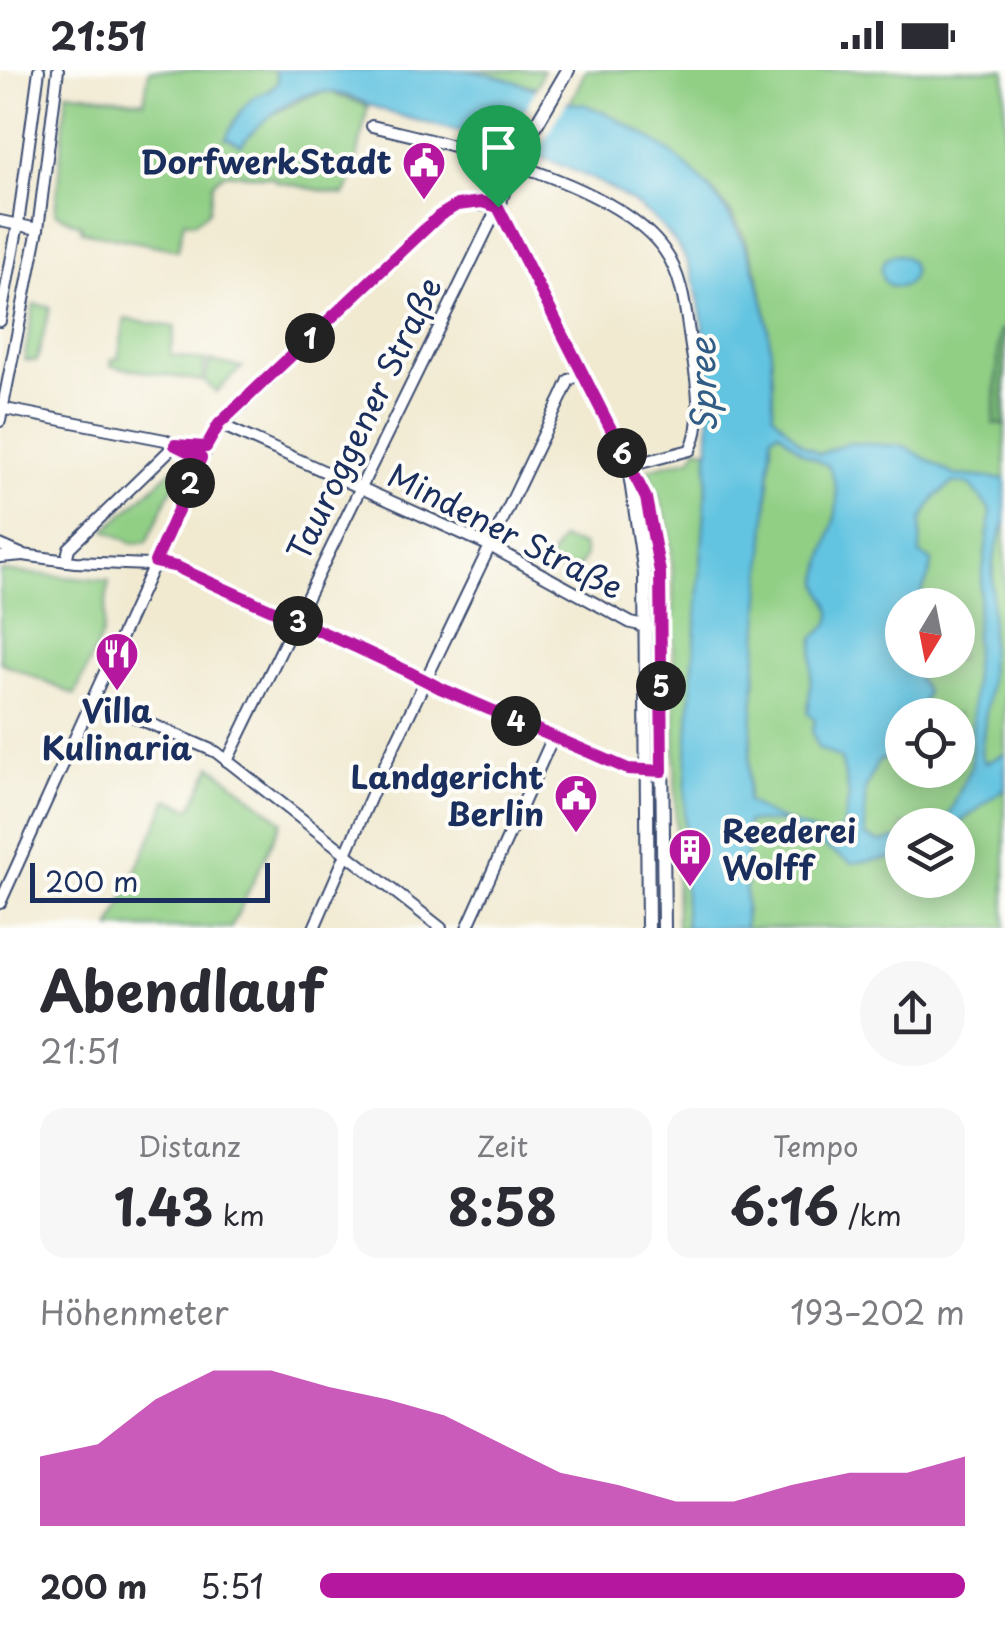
<!DOCTYPE html>
<html lang="de">
<meta charset="utf-8">
<style>
body{margin:0;font-family:"Playpen Sans",sans-serif;background:#f7f7f7;color:#2b2b33;height:100vh;display:flex;flex-direction:column;font-size:38px;white-space:nowrap}
*{box-sizing:border-box;margin:0}
p{font-size:32px;color:#7c7c81}
.icon{flex:none;width:55px;height:55px;fill:none;stroke:currentColor;stroke-width:2;stroke-linecap:round;stroke-linejoin:round}
.map{position:relative;height:858px;overflow:hidden}
.drawer{display:flex;flex-direction:column;background:#fff;flex:1}
.drawer>*{flex:none}
.needle{width:65px;rotate:190deg}
.buttons{position:absolute;left:885px;top:518px;display:grid;gap:20px}
.buttons a{display:grid;place-items:center;width:90px;height:90px;border-radius:50%;background:#fff;box-shadow:0 5px 25px #0003;font-size:50px}
.scale{position:absolute;left:30px;bottom:25px;width:240px;box-sizing:border-box;padding-left:10px;border:5px solid #1b2f5e;border-top:0;font-size:28px;line-height:35px;white-space:nowrap;color:#1b2f5e;-webkit-text-stroke:8px #fdfcf7;paint-order:stroke}
.pin{position:absolute;display:grid;place-items:center;width:85px;height:85px;color:#fff;margin:-102px -42px;border-radius:50% 50% 50% 0;rotate:-45deg;box-shadow:0 0 10px #0007}
.pin .icon{rotate:45deg}
.km{position:absolute;width:50px;height:50px;margin:-25px;border-radius:50%;background:#222;color:#fff;font-size:28px;line-height:50px;text-align:center}
.round{display:grid;place-items:center;flex:none;width:105px;height:105px;border-radius:52px;background:#f7f7f7}
.headline{display:flex;align-items:center;justify-content:space-between;height:170px;padding:0 40px}
h1{font-size:55px;font-weight:700;line-height:75px}
.stats{display:grid;grid-template-columns:repeat(3,1fr);gap:15px;height:170px;padding:10px 40px}
.stats div{display:grid;align-content:center;border-radius:25px;background:#f7f7f7;text-align:center}
.stats b{font-size:50px;font-weight:700}
.stats small{font-size:28px;font-weight:400}
.stats p{font-size:28px}
.chart{height:280px;padding:20px 40px}
.chart p{display:flex;justify-content:space-between}
.chart svg{width:100%;height:180px;margin-top:10px;fill:#b5179e;opacity:.7}
ul{padding:0 40px;list-style:none;font-size:32px}
li{display:grid;grid-template-columns:160px 120px 1fr;align-items:center;height:75px}
li i{height:25px;border-radius:12px;background:#b5179e}
.status{display:flex;justify-content:space-between;align-items:center;height:70px;padding:0 50px;background:#fff;direction:ltr}
.status svg{height:28px;fill:currentColor}
.map>svg:first-child{display:block}
.green{fill:#91cf85;stroke:#567f72;stroke-width:2.5;fill-rule:evenodd}
.forest{fill:#74b272;stroke:#487068;stroke-width:2.5}
.water{fill:#63c4e1;stroke:#3f7aa0;stroke-width:2.5;fill-rule:evenodd}
.pier{fill:#f1ead1}
.lines{fill:none;stroke-linecap:round;stroke-linejoin:round}
.minor-casing{stroke:#3b4b6f;stroke-width:14}
.major-casing{stroke:#3b4b6f;stroke-width:16}
.minor{stroke:#fff;stroke-width:10}
.major{stroke:#fff;stroke-width:12}
.route-casing{stroke:#fff;stroke-width:20}
.route{stroke:#b5179e;stroke-width:12}
.labels{text-anchor:middle;stroke-width:8;stroke-linejoin:round;paint-order:stroke}
.poi-label{font-size:32px;font-weight:bold;fill:#1b2f5e;stroke:#fdfcf7;text-anchor:end}
.street-label{font-size:32px;fill:#1b2f5e;stroke:#fdfcf7}
.water-label{font-size:35px;font-style:italic;fill:#315c85;stroke:#fdfcf7}
</style>
<div class="status"><b>21:51</b><svg viewBox="0 0 49 12"><path d="M0 12V9h3v3zM5 12V6h3v6zM10 12V3h3v9zM15 12V0h3v12zM26 1h20v11H26zM47 4h2v5h-2z"/></svg></div>
<div class="map">
<svg width="1005" height="858" viewBox="0 0 1005 858">
<rect width="100%" height="100%" fill="#fdfcf7"/>
<filter id="ink" filterUnits="userSpaceOnUse"><feTurbulence type="fractalNoise" baseFrequency=".01" numOctaves="2"/><feDisplacementMap in="SourceGraphic" scale="20" xChannelSelector="R" yChannelSelector="G"/><feConvolveMatrix kernelMatrix="1 2 1 2 8 2 1 2 1" color-interpolation-filters="sRGB"/></filter>
<filter id="wash" filterUnits="userSpaceOnUse"><feTurbulence type="fractalNoise" baseFrequency=".0048" numOctaves="4" result="noise"/><feDisplacementMap in="SourceGraphic" scale="40" xChannelSelector="R" yChannelSelector="G"/><feGaussianBlur stdDeviation="2.25" result="paint"/><feColorMatrix in="noise" values="0 0 0 0 0 0 0 0 0 0 0 0 0 0 0 0 0 1.4 0 .05"/><feComposite in="paint" operator="in"/></filter>
<g filter="url(#wash)">
<rect width="100%" height="100%" fill="#f1ead1"/>
<g class="green">
<polygon points="149,0 275,0 278,12 273,20 251,29 226,68 309,26 328,21 368,36 353,108 344,125 278,112 271,107 225,103 213,113 209,141 194,153 184,151 178,180 81,161 82,156 55,143 67,22 144,31"/>
<polygon points="465,0 543,0 537,17"/>
<path d="M 586,0 L 1005,0 L 1005,858 L 745,858 C 744,742 753,627 761,511 C 769,404 788,276 747,174 C 730,130 694,102 657,75 C 632,57 600,36 570,33 ZM 902,535 L 958,535 L 958,590 L 902,590 ZM 902,645 L 958,645 L 958,700 L 902,700 ZM 902,755 L 958,755 L 958,810 L 902,810 Z"/>
<polygon points="34,234 50,237 37,291 24,290"/>
<polygon points="125,249 175,257 171,285 205,291 202,311 111,296 112,289 118,289"/>
<polygon points="209,291 241,297 242,297 216,322 205,312"/>
<polygon points="698,377 709,380 687,722 686,858 677,858 673,508 669,455 648,399 692,388"/>
<polygon points="173,399 179,403 147,472 134,474 106,460"/>
<polygon points="561,469 583,476 585,487 573,507 547,493"/>
<polygon points="0,501 109,511 102,565 75,625 0,592"/>
<polygon points="212,696 282,751 231,858 111,858 168,729 191,739"/>
</g>
<polygon class="forest" points="1000,260 1005,261 1005,355 993,354"/>
<g class="water">
<path d="M 275,0 C 337,0 403,0 465,0 C 502,4 533,18 566,32 C 574,35 579,32 588,36 C 732,97 775,193 773,344 L 802,374 L 820,384 L 847,373 L 904,376 L 954,405 L 1005,409 L 1005,450 L 993,491 L 989,618 L 981,683 L 985,693 L 1005,684 L 1005,718 L 957,755 L 932,755 L 949,745 L 971,696 L 975,560 L 991,441 L 970,415 L 954,412 L 936,426 L 921,451 L 920,484 L 932,491 C 932,509 919,517 920,535 L 902,535 L 902,590 L 919,590 L 917,607 L 926,622 L 919,645 L 902,645 C 902,667 902,685 878,691 L 865,720 L 865,766 L 880,772 L 902,768 L 902,787 L 852,793 L 780,752 L 747,752 L 745,858 L 686,858 C 679,732 693,604 702,479 C 709,385 717,308 695,215 C 671,108 490,71 401,46 C 378,40 352,24 329,22 C 298,18 258,53 241,75 L 226,68 C 232,56 240,40 250,31 C 259,22 270,24 278,12 ZM 779,361 L 802,382 L 828,396 C 851,437 824,467 820,508 C 818,522 831,531 831,544 C 830,558 822,559 814,568 L 808,644 L 815,650 L 812,661 L 818,678 L 841,689 L 849,725 L 843,758 L 827,767 L 769,745 L 747,731 L 772,365 Z"/>
<circle cx="897" cy="201" r="16"/>
</g>
<polygon class="pier" points="540,13 569,28 535,87 505,72"/>
</g>
<g filter="url(#ink)">
<g class="lines">
<defs>
<g id="minor">
<path d="M 372,56 C 452,75 615,111 664,180 C 685,209 686,249 692,283 C 697,311 704,354 690,380 L 629,396"/>
<polyline points="0,151 38,159"/>
<polyline points="0,251 18,154 39,0"/>
<polyline points="0,338 165,370 201,388"/>
<polyline points="0,351 38,159 58,0"/>
<polyline points="219,354 490,476 631,553 649,557"/>
<polyline points="175,375 206,377"/>
<polyline points="0,475 23,485 75,492 173,496 547,665 628,699 651,701"/>
<polyline points="0,487 23,485"/>
<polyline points="66,491 69,478 175,375"/>
<polyline points="93,629 216,682 441,858"/>
<polyline points="0,833 214,362 439,146 463,133 498,137 227,691"/>
<polyline points="314,858 382,701 562,326 569,310 581,304"/>
<polyline points="467,858 553,667"/>
</g>
<g id="major">
<polyline points="568,0 513,94 498,137 646,428 660,502 664,858"/>
<polyline points="630,404 645,504 648,858"/>
</g>
</defs>
<use href="#minor" class="minor-casing"/>
<use href="#major" class="major-casing"/>
<use href="#minor" class="minor"/>
<use href="#major" class="major"/>
</g>
</g>
<g class="lines" filter="url(#ink)">
<defs>
<path id="route" d="M 482,132 L 498,137 L 646,428 L 660,502 L 662,701 L 628,699 L 440,618 C 355,573 264,539 177,497 L 155,492 L 201,388 L 175,375 L 206,377 L 219,354 L 439,146 L 457,135 Z"/>
</defs>
<use href="#route" class="route-casing"/>
<use href="#route" class="route"/>
</g>
<defs>
<symbol id="civic-pin" viewBox="-11 -11 22 30"><path d="M0 17L-7.5 6A9.5 9.5 0 1 1 7.5 6Z" fill="#b5179e" stroke="#fdfcf7"/><path d="M-.6-6.5H3V-4.5H.6V-3L4-1V1h2V6H-6V1h2V-1L-.6-3ZM-1.2 2.5V6h2.4V2.5Z" fill="#fff"/></symbol>
<symbol id="restaurant-pin" viewBox="-11 -11 22 30"><path d="M0 17L-7.5 6A9.5 9.5 0 1 1 7.5 6Z" fill="#b5179e" stroke="#fdfcf7"/><path d="M-5-6h1v4h1v-4h1v4h1v-4h1v5L-1.5 .5V6h-2V.5L-5-1ZM5-6V6H3V1.5H1.5Q1.5-4 5-6Z" fill="#fff"/></symbol>
<symbol id="building-pin" viewBox="-11 -11 22 30"><path d="M0 17L-7.5 6A9.5 9.5 0 1 1 7.5 6Z" fill="#b5179e" stroke="#fdfcf7"/><path d="M-4-6H4V6H1V3H-1V6H-4ZM-2.5-4.3h1.7v1.8h-1.7ZM.8-4.3h1.7v1.8H.8ZM-2.5-1h1.7V.8h-1.7ZM.8-1h1.7V.8H.8Z" fill="#fff"/></symbol>
</defs>
<g fill-rule="evenodd">
<use href="#civic-pin" x="399" y="68" width="50" height="68"/>
<use href="#restaurant-pin" x="92" y="559" width="50" height="68"/>
<use href="#civic-pin" x="551" y="701" width="50" height="68"/>
<use href="#building-pin" x="665" y="755" width="50" height="68"/>
</g>
<g class="labels">
<g class="poi-label">
<text x="392" y="104">DorfwerkStadt</text>
<text x="117" y="653" text-anchor="middle">Villa<tspan x="117" dy="37">Kulinaria</tspan></text>
<text x="544" y="719">Landgericht<tspan x="544" dy="37">Berlin</tspan></text>
<text x="722" y="773" text-anchor="start">Reederei<tspan x="722" dy="37">Wolff</tspan></text>
</g>
<g class="street-label">
<text transform="translate(365 349) rotate(-64)" y="11">Tauroggener Straße</text>
<text transform="translate(505 462) rotate(27)" y="11">Mindener Straße</text>
</g>
<g class="water-label">
<text transform="translate(704 315) rotate(-91)" y="12">Spree</text>
</g>
</g>
</svg>
<div class="buttons">
<a><svg class="needle" viewBox="-14 -14 28 28"><path d="M0-13l5 13h-10z" fill="#e53935"/><path d="M0 13l5-13h-10z" fill="#7c7c81"/></svg></a>
<a><svg class="icon" aria-label="locate" viewBox="0 0 24 24"><circle cx="12" cy="12" r="6"/><path d="M12 2v4M12 18v4M2 12h4M18 12h4"/></svg></a>
<a><svg class="icon" aria-label="layers" viewBox="0 0 24 24"><path d="M12 4l9 5-9 5-9-5zM3 14l9 5 9-5"/></svg></a>
</div>
<div class="scale">200 m</div>
<div class="pin" style="left:498px;top:137px;background:#1e9e55"><svg class="icon" aria-label="arrive" viewBox="0 0 24 24"><path d="M6 21V4h12l-3 4 3 4H6"/></svg></div>
<b class="km" style="left:310px;top:268px">1</b>
<b class="km" style="left:190px;top:413px">2</b>
<b class="km" style="left:298px;top:551px">3</b>
<b class="km" style="left:516px;top:651px">4</b>
<b class="km" style="left:661px;top:616px">5</b>
<b class="km" style="left:622px;top:383px">6</b>
</div>
<section class="drawer">
<div class="headline"><div><h1>Abendlauf</h1><p>21:51</p></div><a class="round"><svg class="icon" aria-label="share" viewBox="0 0 24 24"><path d="M12 15V3M7 8l5-5 5 5M5 13v7h14v-7"/></svg></a></div>
<div class="stats">
<div><p>Distanz</p><b>1.43<small> km</small></b></div>
<div><p>Zeit</p><b>8:58</b></div>
<div><p>Tempo</p><b>6:16<small> /km</small></b></div>
</div>
<div class="chart"><p><span>Höhenmeter</span>193–202 m</p>
<svg viewBox="0 0 160 44" preserveAspectRatio="none"><path d="M0 44V27L10 24L20 13L30 6L40 6L50 10L60 13L70 17L80 24L90 31L100 34L110 38L120 38L130 34L140 31L150 31L160 27V44z"/></svg>
</div>
<ul>
<li><b>200 m</b>5:51<i style="width:100%"></i></li>
</ul>
</section>
